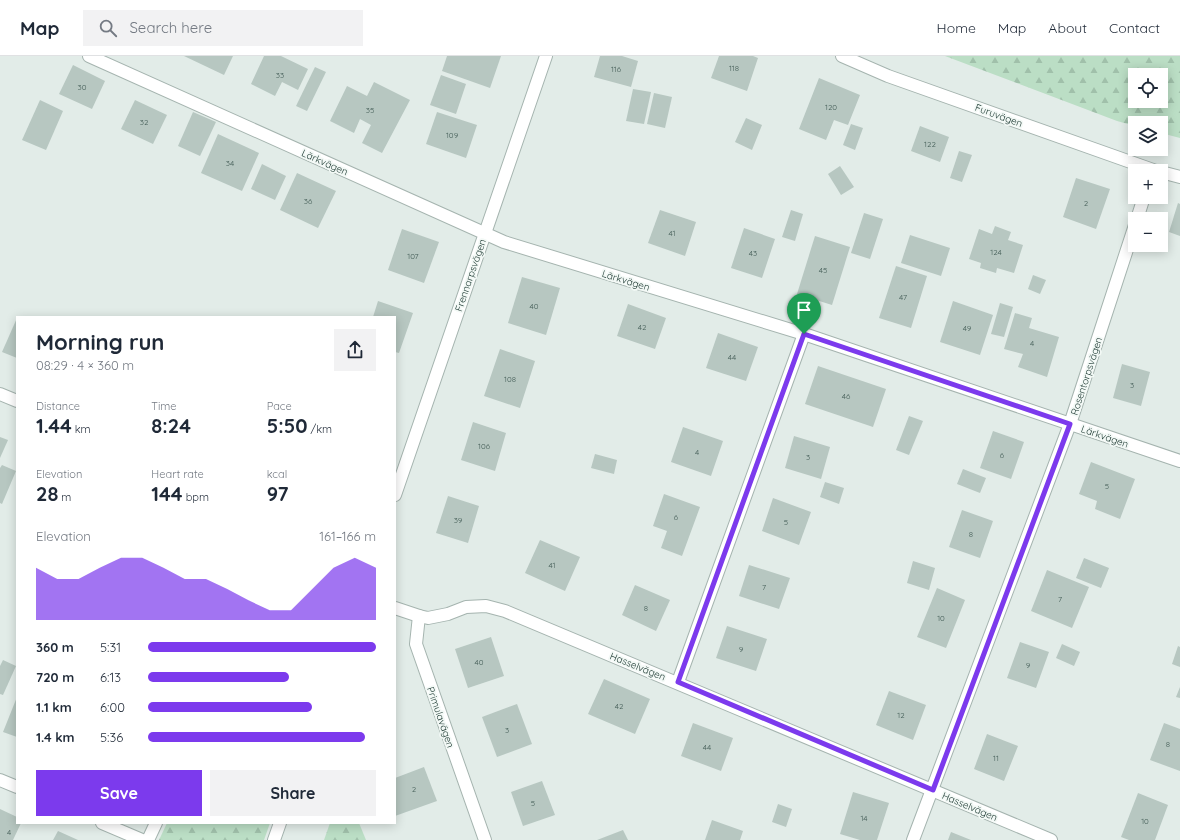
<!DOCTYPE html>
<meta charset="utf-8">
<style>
body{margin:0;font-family:Quicksand,sans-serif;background:#f2f2f3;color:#1f2937;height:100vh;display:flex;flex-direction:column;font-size:15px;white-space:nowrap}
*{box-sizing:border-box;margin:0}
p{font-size:13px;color:#747a83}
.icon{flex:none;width:22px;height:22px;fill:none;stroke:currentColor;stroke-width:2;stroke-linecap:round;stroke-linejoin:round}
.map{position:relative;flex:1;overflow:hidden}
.panel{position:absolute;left:16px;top:260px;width:380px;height:508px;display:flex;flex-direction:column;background:#fff;border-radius:0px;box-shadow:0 2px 10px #0003}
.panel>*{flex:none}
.controls{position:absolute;left:1128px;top:12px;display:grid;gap:8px}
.controls a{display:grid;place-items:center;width:40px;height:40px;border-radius:0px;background:#fff;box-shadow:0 2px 10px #0003;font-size:20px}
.pin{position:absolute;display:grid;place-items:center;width:34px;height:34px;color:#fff;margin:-41px -17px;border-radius:50% 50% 50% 0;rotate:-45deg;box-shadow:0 0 4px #0007}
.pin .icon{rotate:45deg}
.round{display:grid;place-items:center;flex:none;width:42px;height:42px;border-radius:0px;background:#f2f2f3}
.headline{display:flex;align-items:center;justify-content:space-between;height:68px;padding:0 20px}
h1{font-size:22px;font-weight:800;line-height:30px}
.metrics{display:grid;grid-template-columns:repeat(3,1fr);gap:6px;height:68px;padding:4px 20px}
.metrics div{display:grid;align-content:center}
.metrics b{font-size:20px;font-weight:800}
.metrics small{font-size:11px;font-weight:400}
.metrics p{font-size:11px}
.chart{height:112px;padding:8px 20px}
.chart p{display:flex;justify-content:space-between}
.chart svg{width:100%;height:72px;margin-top:4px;fill:#7c3aed;opacity:.7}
.action{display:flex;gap:8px;margin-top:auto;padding:8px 20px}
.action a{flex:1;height:46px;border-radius:0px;background:#7c3aed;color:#fff;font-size:16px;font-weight:800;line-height:46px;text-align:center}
.action a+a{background:#f2f2f3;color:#1f2937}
ul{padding:0 20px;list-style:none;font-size:13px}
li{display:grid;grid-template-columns:64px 48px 1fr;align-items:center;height:30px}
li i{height:10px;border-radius:5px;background:#7c3aed}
header{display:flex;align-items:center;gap:24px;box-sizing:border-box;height:56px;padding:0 20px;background:#fff;border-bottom:1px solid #e0e1e3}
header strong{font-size:19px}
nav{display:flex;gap:22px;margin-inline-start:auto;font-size:14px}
.search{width:280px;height:36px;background:#f2f2f3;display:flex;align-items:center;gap:10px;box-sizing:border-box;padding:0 14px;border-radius:0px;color:#747a83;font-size:15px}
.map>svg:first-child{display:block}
.forest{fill:url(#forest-firs);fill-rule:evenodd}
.building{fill:#b7c7c1}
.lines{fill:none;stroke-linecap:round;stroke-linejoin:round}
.minor-casing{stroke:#a5b4af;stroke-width:14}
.tertiary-casing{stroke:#a5b4af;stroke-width:14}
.minor{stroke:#fff;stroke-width:12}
.tertiary{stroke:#fff;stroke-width:12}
.route-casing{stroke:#fff;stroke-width:8}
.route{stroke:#7c3aed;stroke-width:5}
.labels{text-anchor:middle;stroke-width:3.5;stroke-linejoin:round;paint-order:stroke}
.number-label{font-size:8px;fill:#47605a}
.street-label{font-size:10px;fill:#223e37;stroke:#f3f9f6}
</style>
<header>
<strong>Map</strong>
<div class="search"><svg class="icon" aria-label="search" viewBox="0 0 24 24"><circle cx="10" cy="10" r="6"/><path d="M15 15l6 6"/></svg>Search here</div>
<nav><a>Home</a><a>Map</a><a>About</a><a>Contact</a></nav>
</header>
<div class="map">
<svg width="1180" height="784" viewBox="0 0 1180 784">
<defs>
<pattern id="forest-firs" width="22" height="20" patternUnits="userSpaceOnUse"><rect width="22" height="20" fill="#bbdec5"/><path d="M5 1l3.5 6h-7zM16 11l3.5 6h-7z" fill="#a0c0aa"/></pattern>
</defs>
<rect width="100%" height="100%" fill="#e2ece8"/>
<g class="forest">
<path d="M 945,0 L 1180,0 L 1180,82 L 1161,77 L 1161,67 L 1135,67 L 1135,70 L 1117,65 ZM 1135,19 L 1161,19 L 1161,45 L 1135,45 Z"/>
<polygon points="167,767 270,767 264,784 159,784"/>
<polygon points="330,767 359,767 366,784 324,784"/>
</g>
<g class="building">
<polygon points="184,0 233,0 224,19"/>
<polygon points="264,0 281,0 308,13 298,34 282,26 275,40 251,28"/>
<polygon points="447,0 501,0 490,32 442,15"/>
<polygon points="600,0 622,0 638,5 631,31 594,21"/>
<polygon points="719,0 753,0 758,2 747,35 711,22"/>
<polygon points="73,9 105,25 92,53 59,38"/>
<polygon points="315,11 326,16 307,55 296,50"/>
<polygon points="441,19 466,28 456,58 430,49"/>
<polygon points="819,22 860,39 848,69 834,64 826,84 799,73"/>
<polygon points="374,26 410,44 382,97 362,87 371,69 360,63 354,77 330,65 347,30 367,40"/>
<polygon points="633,33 651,36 644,68 626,65"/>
<polygon points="654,37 672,41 665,72 647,68"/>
<polygon points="40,44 63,55 46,94 22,84"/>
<polygon points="135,44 167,59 153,88 121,73"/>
<polygon points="193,56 216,66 200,100 178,90"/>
<polygon points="437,56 477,69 466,102 426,88"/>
<polygon points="746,62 762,69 752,94 735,86"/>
<polygon points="851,68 863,72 855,94 843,89"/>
<polygon points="920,70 949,81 940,106 911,95"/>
<polygon points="218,78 259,97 242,135 201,117"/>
<polygon points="959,95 972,99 962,126 950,122"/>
<polygon points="262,108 286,120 275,144 251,133"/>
<polygon points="840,110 854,131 841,139 828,118"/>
<polygon points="297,117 336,135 318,172 280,154"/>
<polygon points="1076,122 1110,133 1096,173 1063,161"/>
<polygon points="1178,147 1180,148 1180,180 1169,176"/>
<polygon points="660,154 696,166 685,200 648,187"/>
<polygon points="791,154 803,158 795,185 782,181"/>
<polygon points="864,157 883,163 870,203 851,197"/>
<polygon points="995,170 1011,176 1008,184 1023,189 1014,217 997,212 996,217 980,212 981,207 969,203 979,173 992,178"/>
<polygon points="744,172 775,183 762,222 731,212"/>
<polygon points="402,173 439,186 424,227 388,214"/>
<polygon points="910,179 950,192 941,220 901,207"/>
<polygon points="815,180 850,191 832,249 797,238"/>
<polygon points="896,210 927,220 911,272 879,262"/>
<polygon points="1033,219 1046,224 1040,238 1028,233"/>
<polygon points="522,221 560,232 546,279 508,267"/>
<polygon points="378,245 413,257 399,297 395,296 395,261 373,261"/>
<polygon points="953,245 993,259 980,299 940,286"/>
<polygon points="1000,247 1013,251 1004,281 991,278"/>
<polygon points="628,248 666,262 655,293 617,280"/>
<polygon points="1015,257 1032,262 1029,272 1059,281 1047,321 1018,311 1023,298 1004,293"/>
<polygon points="17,262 17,302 2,296"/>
<polygon points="718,277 758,291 746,325 706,312"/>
<polygon points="500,293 535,305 520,352 484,340"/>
<polygon points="1122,308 1150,316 1141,350 1113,342"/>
<polygon points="818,310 886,333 873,371 805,348"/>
<polygon points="909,360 923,365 909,399 896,394"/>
<polygon points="473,366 506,377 495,415 461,404"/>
<polygon points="683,371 723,385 711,420 671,406"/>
<polygon points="993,375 1024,386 1011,423 980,412"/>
<polygon points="794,380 830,391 821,423 785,412"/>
<polygon points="0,381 8,384 0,402"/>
<polygon points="595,398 617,404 614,418 591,412"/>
<polygon points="1091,406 1135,423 1120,463 1095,453 1097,445 1079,438"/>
<polygon points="2,409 16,415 2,448 0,447 0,412"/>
<polygon points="963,413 986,422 980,437 957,428"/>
<polygon points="825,426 844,432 839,448 820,441"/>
<polygon points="664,438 700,451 682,500 661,492 667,475 653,470"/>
<polygon points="448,440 479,450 468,487 436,477"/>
<polygon points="773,442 811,456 799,489 762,475"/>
<polygon points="962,454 993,465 980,502 949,491"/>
<polygon points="540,484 580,501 565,535 525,517"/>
<polygon points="1084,502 1109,512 1101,532 1076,522"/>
<polygon points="913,505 935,512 929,534 907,527"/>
<polygon points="749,509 790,522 779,553 739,540"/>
<polygon points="1047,514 1089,531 1072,572 1031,555"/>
<polygon points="635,529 670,544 656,575 622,559"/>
<polygon points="937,532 965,544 946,592 917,581"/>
<polygon points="727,570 767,583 756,615 716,602"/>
<polygon points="491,581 504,620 468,632 455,593"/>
<polygon points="1020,586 1049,596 1036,632 1007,622"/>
<polygon points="1062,588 1080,596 1074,610 1056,602"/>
<polygon points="1178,590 1180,591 1180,611 1172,608"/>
<polygon points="3,604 16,610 3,639 0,638 0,610"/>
<polygon points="604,623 650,643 635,678 588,658"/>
<polygon points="1180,631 1180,642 1176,641"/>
<polygon points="889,635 926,649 913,684 876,669"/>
<polygon points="17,641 17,681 3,676"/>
<polygon points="517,648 532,688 497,701 482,661"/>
<polygon points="693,667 733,682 721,715 681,700"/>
<polygon points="1164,667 1180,673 1180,715 1150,704"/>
<polygon points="987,678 1018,690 1004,725 974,713"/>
<polygon points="424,711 437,745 395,760 395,722"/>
<polygon points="542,725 555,759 523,770 511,736"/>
<polygon points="853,736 889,747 877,784 860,784 840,778"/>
<polygon points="1138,737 1168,749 1155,784 1129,784 1121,781"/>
<polygon points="778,748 792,753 786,771 772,766"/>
<polygon points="0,753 17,761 17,767 21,767 13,784 0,784"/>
<polygon points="712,764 743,775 740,784 705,784"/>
<polygon points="623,774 628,784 597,784"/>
<polygon points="58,775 78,784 53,784"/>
<polygon points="951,776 971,784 948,784"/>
</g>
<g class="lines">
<defs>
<g id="minor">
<polyline points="89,0 504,186 804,278 1180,405"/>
<polyline points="842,0 888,20 1156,115"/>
<polyline points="1161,116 1180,121"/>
<polyline points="1137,163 1144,141"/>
<polyline points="0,338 17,345"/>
<polyline points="395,552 419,560 416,588 485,784"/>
<polyline points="419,560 428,562 448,558 466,551 486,550 505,555 1051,784"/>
<polyline points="678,626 804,278"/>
<polyline points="0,724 17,731"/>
<polyline points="102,767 142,784"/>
<polyline points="148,784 156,767"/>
<polyline points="913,784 1070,368 1135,169"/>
</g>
<g id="tertiary">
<polyline points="395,439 546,0"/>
<polyline points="274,784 280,767"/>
</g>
</defs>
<use href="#minor" class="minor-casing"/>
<use href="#tertiary" class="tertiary-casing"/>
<use href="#minor" class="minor"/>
<use href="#tertiary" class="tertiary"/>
</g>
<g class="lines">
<defs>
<polygon id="route" points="804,278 1070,368 933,734 678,626"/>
</defs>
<use href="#route" class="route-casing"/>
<use href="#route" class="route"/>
</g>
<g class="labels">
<g class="number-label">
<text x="734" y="15">118</text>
<text x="616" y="16">116</text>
<text x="280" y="22">33</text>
<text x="82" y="34">30</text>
<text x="831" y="54">120</text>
<text x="370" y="57">35</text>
<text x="144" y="69">32</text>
<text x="452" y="82">109</text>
<text x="930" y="91">122</text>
<text x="230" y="110">34</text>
<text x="308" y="148">36</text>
<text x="1086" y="150">2</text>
<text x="672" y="180">41</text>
<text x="996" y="199">124</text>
<text x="753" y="200">43</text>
<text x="413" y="203">107</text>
<text x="823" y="217">45</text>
<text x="903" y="244">47</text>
<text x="534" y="253">40</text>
<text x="642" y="274">42</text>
<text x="967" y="275">49</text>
<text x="1032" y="290">4</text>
<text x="732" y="304">44</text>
<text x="510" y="326">108</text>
<text x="1132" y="332">3</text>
<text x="846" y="343">46</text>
<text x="484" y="393">106</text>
<text x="697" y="399">4</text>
<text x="1002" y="402">6</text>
<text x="808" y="404">3</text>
<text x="1107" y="433">5</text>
<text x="676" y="464">6</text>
<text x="458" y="467">39</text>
<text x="786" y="469">5</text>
<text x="971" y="481">8</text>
<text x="552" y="512">41</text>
<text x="764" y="534">7</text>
<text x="1060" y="546">7</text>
<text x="646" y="555">8</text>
<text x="941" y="565">10</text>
<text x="741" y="596">9</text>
<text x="479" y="609">40</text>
<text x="1028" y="612">9</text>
<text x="619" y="653">42</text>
<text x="901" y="662">12</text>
<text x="507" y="677">3</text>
<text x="1168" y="691">8</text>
<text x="707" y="694">44</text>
<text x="996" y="705">11</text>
<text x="414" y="736">2</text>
<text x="533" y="750">5</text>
<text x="864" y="765">14</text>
<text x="1145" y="768">10</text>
<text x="9" y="779">4</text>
</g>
<g class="street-label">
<text transform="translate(999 59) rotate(20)" y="4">Furuvägen</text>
<text transform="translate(325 106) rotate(24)" y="4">Lärkvägen</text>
<text transform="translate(470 219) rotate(-71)" y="4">Frennarpsvägen</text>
<text transform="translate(626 224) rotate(17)" y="4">Lärkvägen</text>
<text transform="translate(1086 320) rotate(-72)" y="4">Rosentorpsvägen</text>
<text transform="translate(1105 380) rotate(19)" y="4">Lärkvägen</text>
<text transform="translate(638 610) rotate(22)" y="4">Hasselvägen</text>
<text transform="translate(441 661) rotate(71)" y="4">Primulavägen</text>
<text transform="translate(970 750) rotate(23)" y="4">Hasselvägen</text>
</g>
</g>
</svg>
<div class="controls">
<a><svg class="icon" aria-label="locate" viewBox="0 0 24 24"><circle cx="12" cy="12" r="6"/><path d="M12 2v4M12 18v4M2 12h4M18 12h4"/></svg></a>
<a><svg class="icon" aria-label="layers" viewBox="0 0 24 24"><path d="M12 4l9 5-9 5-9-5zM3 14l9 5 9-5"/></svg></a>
<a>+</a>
<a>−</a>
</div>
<div class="pin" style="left:804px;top:278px;background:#1e9e55"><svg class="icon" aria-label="arrive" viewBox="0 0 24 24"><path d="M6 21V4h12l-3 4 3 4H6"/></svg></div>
<section class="panel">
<div class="headline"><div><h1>Morning run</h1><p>08:29 · 4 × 360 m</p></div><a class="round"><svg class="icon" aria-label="share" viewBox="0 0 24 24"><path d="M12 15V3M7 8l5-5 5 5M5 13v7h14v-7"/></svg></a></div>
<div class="metrics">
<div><p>Distance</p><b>1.44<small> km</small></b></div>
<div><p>Time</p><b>8:24</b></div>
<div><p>Pace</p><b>5:50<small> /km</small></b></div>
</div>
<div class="metrics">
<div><p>Elevation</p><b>28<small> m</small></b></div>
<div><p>Heart rate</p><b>144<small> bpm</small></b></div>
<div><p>kcal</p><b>97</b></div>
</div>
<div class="chart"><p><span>Elevation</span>161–166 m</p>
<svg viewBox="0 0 160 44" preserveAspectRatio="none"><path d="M0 44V12L10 19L20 19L30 12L40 6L50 6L60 12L70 19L80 19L90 25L100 32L110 38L120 38L130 25L140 12L150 6L160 12V44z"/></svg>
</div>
<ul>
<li><b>360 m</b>5:31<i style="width:100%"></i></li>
<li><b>720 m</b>6:13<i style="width:62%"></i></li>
<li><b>1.1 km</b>6:00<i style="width:72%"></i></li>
<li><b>1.4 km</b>5:36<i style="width:95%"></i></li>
</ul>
<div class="action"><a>Save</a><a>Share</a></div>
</section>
</div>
